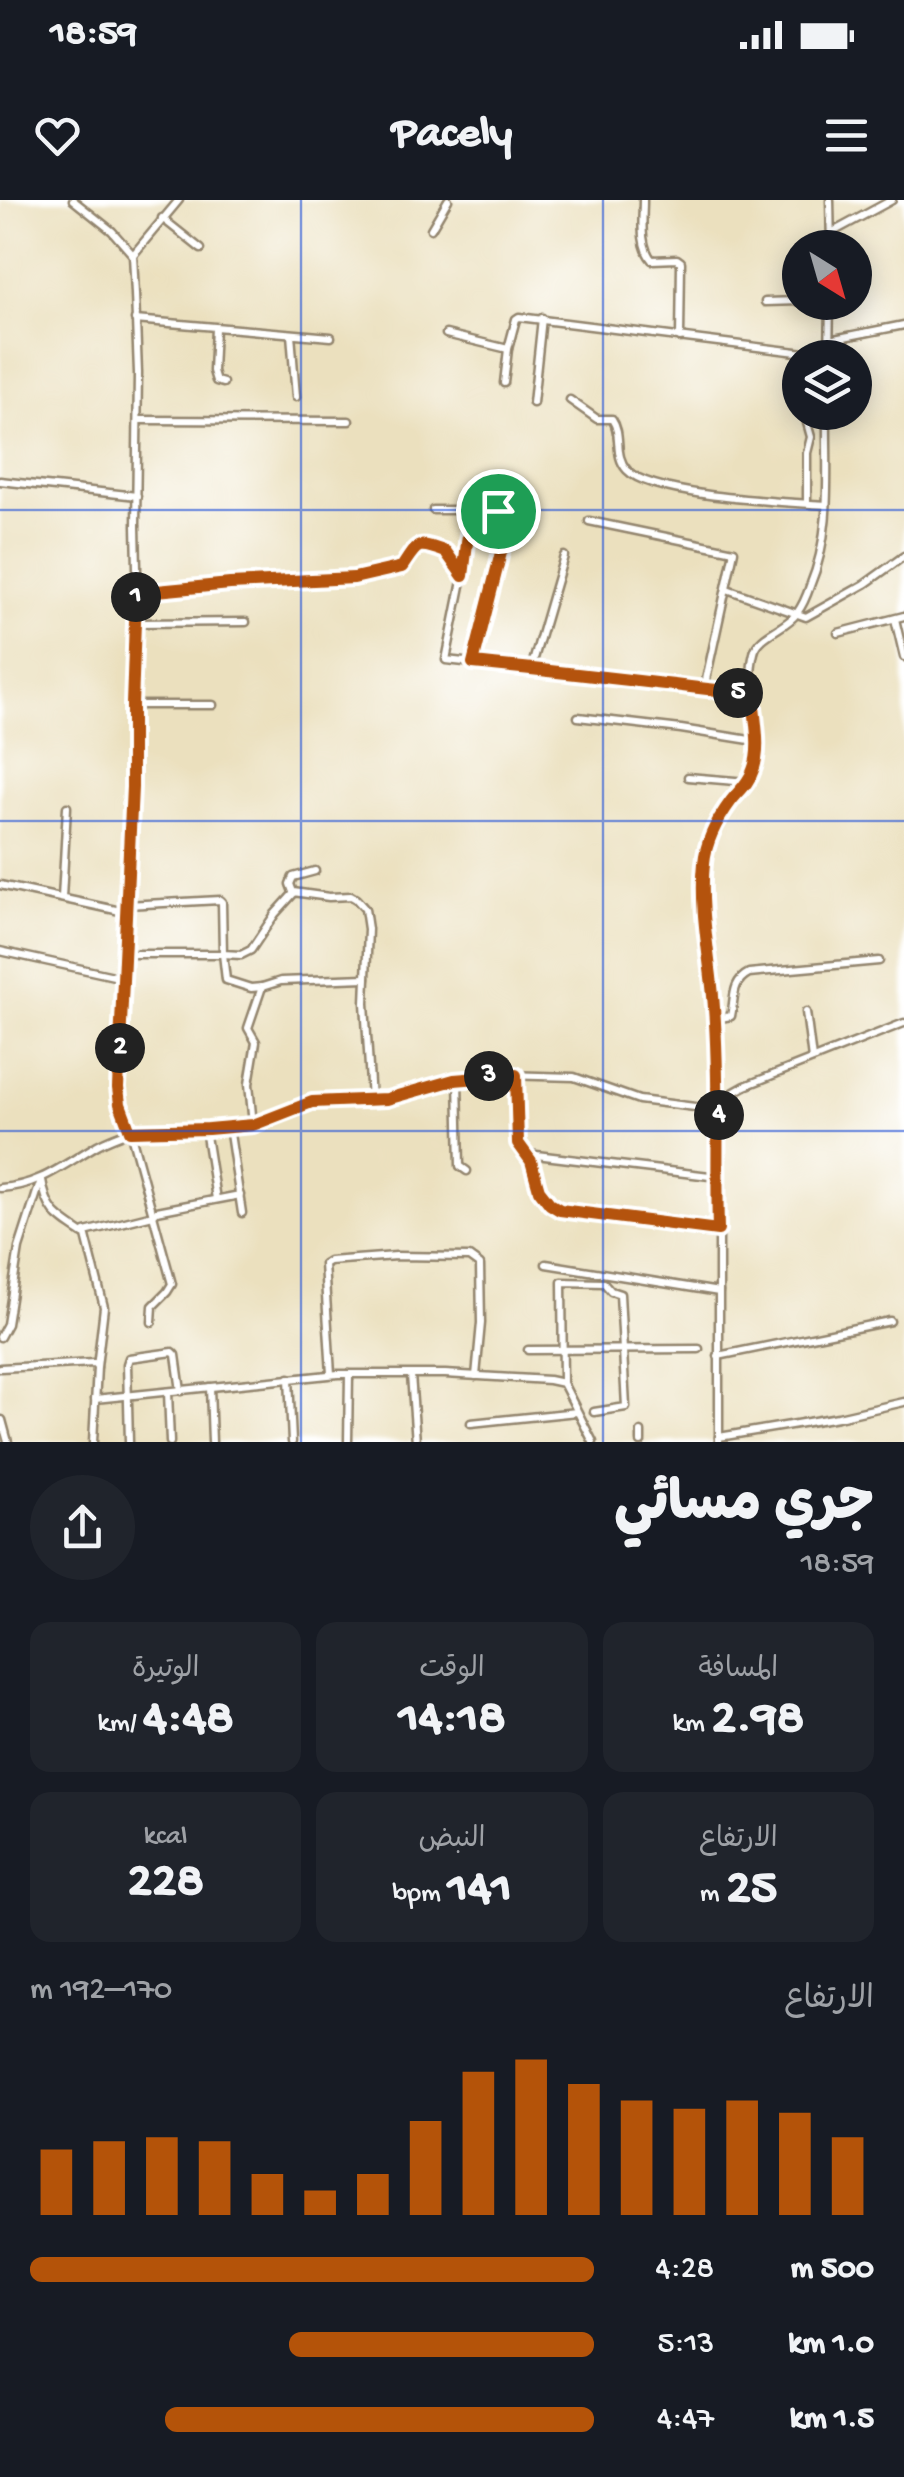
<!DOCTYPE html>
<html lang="ar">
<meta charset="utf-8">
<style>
body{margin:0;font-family:"Gochi Hand","Playpen Sans Arabic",sans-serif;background:#20242c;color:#f1f3f6;direction:rtl;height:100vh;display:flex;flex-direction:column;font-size:38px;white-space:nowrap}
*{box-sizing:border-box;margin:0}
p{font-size:32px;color:#9ea1a6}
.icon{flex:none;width:55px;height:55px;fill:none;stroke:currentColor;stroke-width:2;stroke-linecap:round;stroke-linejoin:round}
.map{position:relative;height:1242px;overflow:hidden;direction:ltr}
.details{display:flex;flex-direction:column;background:#171b24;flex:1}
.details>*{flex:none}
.needle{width:65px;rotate:143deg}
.buttons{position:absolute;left:782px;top:30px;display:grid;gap:20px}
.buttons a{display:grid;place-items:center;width:90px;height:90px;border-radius:50%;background:#171b24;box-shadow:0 5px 25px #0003;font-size:50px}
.pin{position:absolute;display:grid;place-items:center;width:85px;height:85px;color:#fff;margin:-42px;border:5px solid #fff;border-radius:50%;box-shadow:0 2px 10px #0007}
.km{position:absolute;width:50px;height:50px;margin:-25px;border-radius:50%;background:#222;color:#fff;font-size:28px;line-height:50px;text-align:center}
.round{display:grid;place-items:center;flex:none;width:105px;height:105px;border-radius:52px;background:#20242c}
.overview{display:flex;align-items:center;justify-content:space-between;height:170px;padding:0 30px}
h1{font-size:55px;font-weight:800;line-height:75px}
.metrics{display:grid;grid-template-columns:repeat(3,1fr);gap:15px;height:170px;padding:10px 30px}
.metrics div{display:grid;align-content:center;border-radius:20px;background:#20242c;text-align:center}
.metrics b{font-size:50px;font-weight:800}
.metrics small{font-size:28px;font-weight:400}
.metrics p{font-size:28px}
.chart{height:280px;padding:20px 30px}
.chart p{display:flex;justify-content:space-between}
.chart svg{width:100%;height:180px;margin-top:10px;stroke:#b45309;stroke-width:6}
ul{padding:0 30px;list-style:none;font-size:32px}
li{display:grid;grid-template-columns:160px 120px 1fr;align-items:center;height:75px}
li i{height:25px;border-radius:12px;background:#b45309}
.status{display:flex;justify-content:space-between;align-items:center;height:70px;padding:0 50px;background:#171b24;direction:ltr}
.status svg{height:28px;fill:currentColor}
header{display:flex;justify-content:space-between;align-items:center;height:130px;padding:0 30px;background:#171b24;font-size:45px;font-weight:800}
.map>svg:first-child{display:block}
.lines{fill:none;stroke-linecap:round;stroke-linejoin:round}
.minor-casing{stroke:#93856e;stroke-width:11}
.minor{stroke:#fff;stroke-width:6}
.route-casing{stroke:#fff;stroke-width:20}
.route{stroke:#b45309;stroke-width:12}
.grid{fill:none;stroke:#1d4ed8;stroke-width:2.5;stroke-opacity:0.55}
</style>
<div class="status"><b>18:59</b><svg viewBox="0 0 49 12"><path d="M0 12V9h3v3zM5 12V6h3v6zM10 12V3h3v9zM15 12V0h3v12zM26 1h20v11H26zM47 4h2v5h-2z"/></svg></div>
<header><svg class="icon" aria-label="menu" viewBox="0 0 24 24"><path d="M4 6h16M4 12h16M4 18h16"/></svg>Pacely<svg class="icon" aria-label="heart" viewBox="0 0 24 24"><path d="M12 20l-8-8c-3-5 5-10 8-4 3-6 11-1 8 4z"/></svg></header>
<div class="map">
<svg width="904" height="1242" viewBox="0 0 904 1242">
<rect width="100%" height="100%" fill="#fff"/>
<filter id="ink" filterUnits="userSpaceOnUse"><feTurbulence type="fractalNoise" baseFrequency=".01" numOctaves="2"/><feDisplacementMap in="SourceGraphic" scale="20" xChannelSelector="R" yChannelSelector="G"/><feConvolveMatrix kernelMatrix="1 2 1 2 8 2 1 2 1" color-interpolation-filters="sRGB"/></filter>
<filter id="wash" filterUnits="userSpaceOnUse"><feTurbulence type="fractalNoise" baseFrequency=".0048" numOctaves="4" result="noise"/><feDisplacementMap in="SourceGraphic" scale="40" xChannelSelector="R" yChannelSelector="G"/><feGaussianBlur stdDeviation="2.25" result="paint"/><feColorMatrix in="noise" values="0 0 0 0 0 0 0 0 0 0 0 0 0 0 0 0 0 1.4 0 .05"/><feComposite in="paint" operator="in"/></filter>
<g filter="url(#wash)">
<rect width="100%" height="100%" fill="#ebe0be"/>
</g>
<g filter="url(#ink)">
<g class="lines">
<defs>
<g id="minor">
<path d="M 643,0 C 643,19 639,45 652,60 L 677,59 L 681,62 L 680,138"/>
<polyline points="830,0 831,48"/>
<polyline points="162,18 201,49"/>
<polyline points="431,29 448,0"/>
<polyline points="831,33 892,0"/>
<polyline points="133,55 179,0"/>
<polyline points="765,102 800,101"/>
<polyline points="135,120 331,137"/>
<polyline points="215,128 213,171 216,181 223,183"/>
<polyline points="291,134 296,197"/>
<polyline points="446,134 508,149"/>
<polyline points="829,140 904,125"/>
<polyline points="829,156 830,102"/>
<polyline points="504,183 508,149 516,119 519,117 829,156"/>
<path d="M 570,200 L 597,219 L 612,219 C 623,235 613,255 627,270 C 652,297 787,302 826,305"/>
<polyline points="533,203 542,118"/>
<polyline points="804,212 811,237 807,253 807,303"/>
<polyline points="138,220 349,221"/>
<polyline points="0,281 137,296"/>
<polyline points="433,310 471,310 463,376 446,460 753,494"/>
<polyline points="471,310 502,311 510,317 473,463"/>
<polyline points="589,321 734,351 704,489"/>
<polyline points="727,389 806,417 865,384 904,356"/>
<path d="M 136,393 L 230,384 L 354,379 L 402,367 C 418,343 416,341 446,352 L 463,376"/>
<polyline points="895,419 904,457"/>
<polyline points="135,423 246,422"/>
<polyline points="838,433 904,416"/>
<polyline points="531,469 564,356"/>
<polyline points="132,505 213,505"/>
<polyline points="578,517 681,529 756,541"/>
<polyline points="688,577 747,582"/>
<polyline points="315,671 293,677 290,684 293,692 329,697 351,696 356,699 365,709 368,729 365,803 371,900"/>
<polyline points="0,685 125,712"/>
<polyline points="62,698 67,607"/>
<polyline points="126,705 220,700 222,702 223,754 241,755 251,750 275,714 294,693"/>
<polyline points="0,751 123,778"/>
<polyline points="124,754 223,754 226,780 251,788 262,787 248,828 256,842 249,884 253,925"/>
<polyline points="262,787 281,781 366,778"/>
<polyline points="806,812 812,859"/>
<path d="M 715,819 L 731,816 C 735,799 731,782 749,773 L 879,761"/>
<polyline points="515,875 518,943 521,950 528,954 718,977"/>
<polyline points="458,879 460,966 467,971"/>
<polyline points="229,927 242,1013"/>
<polyline points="205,929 216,999"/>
<path d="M 528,954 C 538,976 537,996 560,1010 L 718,1030"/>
<path d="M 42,980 C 47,1012 57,1017 83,1034"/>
<path d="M 0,988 C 38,986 62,966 94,947 C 105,940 118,936 130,931 L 120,905 L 118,888 L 132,587 L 132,489 L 137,368 L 136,326 L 138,173 L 135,94 L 133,55 L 112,31 L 73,0"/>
<polyline points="546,1064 719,1092"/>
<path d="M 152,1122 L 153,1106 L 167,1092 L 172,1084 L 130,931 L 208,929 L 253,925 L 300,906 L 322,900 L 387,899 L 454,880 L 504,875 L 574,877 L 639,900 L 719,910 C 717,875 717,839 714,804 C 709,757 696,698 705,652 C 713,615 751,591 756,560 C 761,525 745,488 754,453 C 758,434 786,429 797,413 C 803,405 807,395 810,386 C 833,331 826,271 827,212"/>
<polyline points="0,1137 7,1124 19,1048 41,980"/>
<polyline points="528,1150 699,1149"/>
<polyline points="718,1156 890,1121"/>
<polyline points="97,1167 104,1107 85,1032 153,1015 157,1011 240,995"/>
<polyline points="0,1168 94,1163 97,1167 93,1242"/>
<polyline points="331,1174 324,1064 329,1061 396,1056 469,1057 480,1065 481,1123 476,1176"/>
<polyline points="411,1175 416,1242"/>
<polyline points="289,1178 292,1242"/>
<polyline points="563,1183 562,1082 604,1083 611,1091 620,1094 626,1207 594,1212"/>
<polyline points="210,1187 212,1242"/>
<polyline points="168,1192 170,1242"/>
<polyline points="95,1199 338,1174 445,1174 549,1180 563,1183 593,1242"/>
<polyline points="2,1220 8,1242"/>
<polyline points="471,1223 577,1212"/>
<polyline points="719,1237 838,1217 904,1202"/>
<polyline points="129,1242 127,1164 129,1158 173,1152 176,1155 181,1191"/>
<polyline points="348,1242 349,1174"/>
<polyline points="641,1242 641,1232"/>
<polyline points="719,1242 719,910 729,895 745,886 904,823"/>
</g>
</defs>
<use href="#minor" class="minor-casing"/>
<use href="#minor" class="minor"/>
</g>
</g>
<g class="lines" filter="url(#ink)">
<defs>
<path id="route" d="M 471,310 L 502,311 L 510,317 L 473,463 C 567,472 659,484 753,494 C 754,518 762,548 753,570 C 749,583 739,591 731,601 C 717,620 706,640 704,663 C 699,711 711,761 714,808 C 720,882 716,956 718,1030 L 560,1010 L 550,1004 L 539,990 L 531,961 L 518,943 L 516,875 L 454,880 L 387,899 L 312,902 L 253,925 L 208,929 L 130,931 L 120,904 L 118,888 L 132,587 L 132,505 L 136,393 L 230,384 L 354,378 L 402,367 C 418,343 416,341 446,352 L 463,376 Z"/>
</defs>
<use href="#route" class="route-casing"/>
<use href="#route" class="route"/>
</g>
<path class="grid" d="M 301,0 L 301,1242M 603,0 L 603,1242M 0,310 L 904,310M 0,621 L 904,621M 0,931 L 904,931"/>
</svg>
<div class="buttons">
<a><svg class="needle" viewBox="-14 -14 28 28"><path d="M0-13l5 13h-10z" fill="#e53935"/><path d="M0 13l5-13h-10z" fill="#9ea1a6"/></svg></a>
<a><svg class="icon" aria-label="layers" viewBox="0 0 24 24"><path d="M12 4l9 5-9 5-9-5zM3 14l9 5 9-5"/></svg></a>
</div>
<div class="pin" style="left:498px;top:311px;background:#1e9e55"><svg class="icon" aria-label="arrive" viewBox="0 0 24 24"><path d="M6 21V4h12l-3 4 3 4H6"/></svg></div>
<b class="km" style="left:136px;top:397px">1</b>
<b class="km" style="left:120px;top:848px">2</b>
<b class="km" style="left:489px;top:876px">3</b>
<b class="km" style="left:719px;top:915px">4</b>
<b class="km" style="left:738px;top:493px">5</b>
</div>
<section class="details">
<div class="overview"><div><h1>جري مسائي</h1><p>18:59</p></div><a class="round"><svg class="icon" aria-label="share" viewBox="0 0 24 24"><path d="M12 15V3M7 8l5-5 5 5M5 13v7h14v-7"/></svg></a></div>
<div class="metrics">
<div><p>المسافة</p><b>2.98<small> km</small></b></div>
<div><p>الوقت</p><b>14:18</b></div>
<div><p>الوتيرة</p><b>4:48<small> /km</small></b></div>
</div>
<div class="metrics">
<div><p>الارتفاع</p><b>25<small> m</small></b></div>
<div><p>النبض</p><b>141<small> bpm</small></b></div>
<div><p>kcal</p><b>228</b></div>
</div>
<div class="chart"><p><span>الارتفاع</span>170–192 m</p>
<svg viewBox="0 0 160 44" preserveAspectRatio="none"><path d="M5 44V28M15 44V26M25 44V25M35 44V26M45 44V34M55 44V38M65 44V34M75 44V21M85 44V9M95 44V6M105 44V12M115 44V16M125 44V18M135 44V16M145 44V19M155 44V25"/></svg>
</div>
<ul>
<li><b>500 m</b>4:28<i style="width:100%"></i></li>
<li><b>1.0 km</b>5:13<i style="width:54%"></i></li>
<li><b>1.5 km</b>4:47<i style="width:76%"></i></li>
</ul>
</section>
